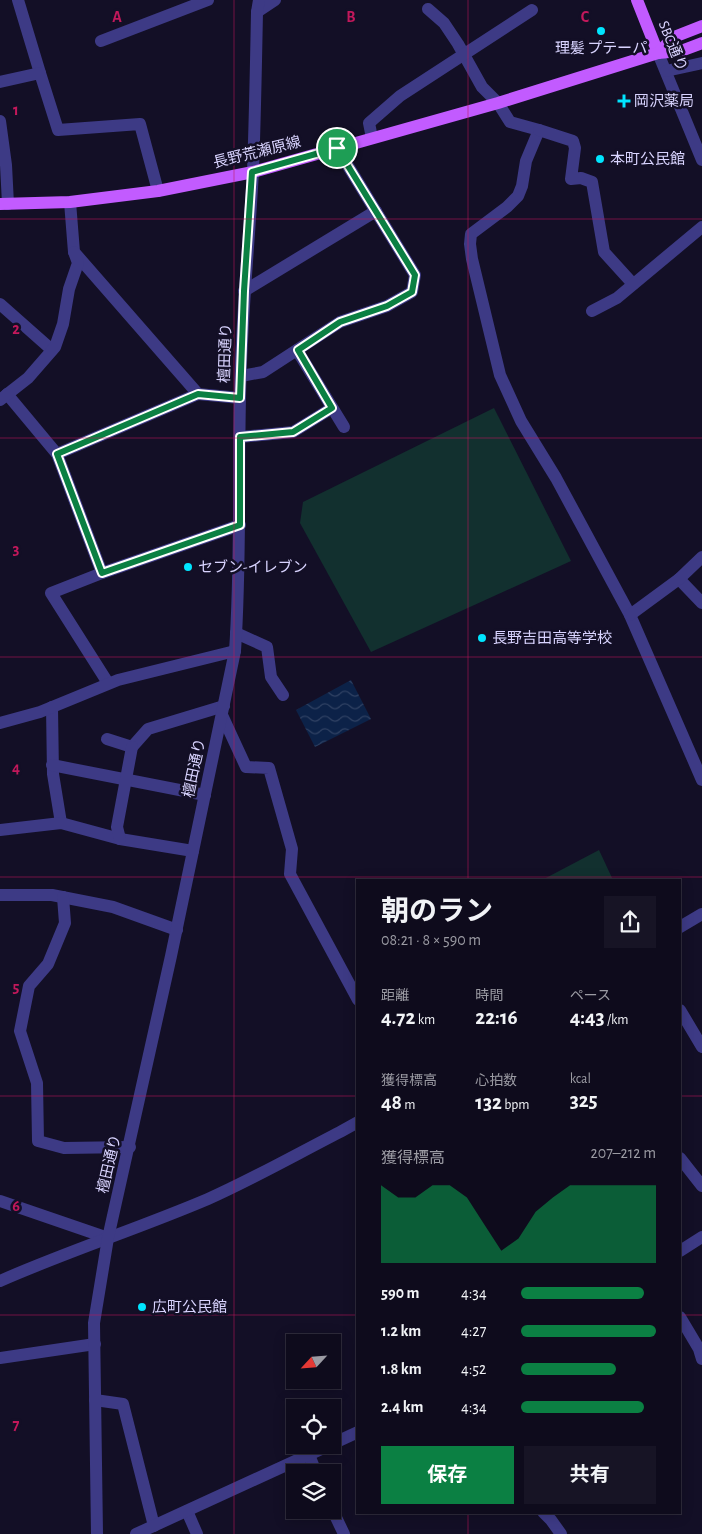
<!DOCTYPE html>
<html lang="ja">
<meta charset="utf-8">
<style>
body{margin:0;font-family:"Alegreya Sans","Noto Sans JP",sans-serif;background:#171425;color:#f1f3f6;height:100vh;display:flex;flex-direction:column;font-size:19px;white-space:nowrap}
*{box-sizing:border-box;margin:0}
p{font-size:16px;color:#9b9ba3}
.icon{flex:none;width:28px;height:28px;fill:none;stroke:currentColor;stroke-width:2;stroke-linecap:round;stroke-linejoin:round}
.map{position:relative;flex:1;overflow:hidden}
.details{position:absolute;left:356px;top:879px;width:325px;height:635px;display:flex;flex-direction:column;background:#0e0b1c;border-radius:0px;box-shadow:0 2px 12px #0003,0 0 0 1px #2e2b3b}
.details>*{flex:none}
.needle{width:32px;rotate:244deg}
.buttons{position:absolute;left:286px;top:1334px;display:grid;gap:10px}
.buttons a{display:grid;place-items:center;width:55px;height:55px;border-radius:0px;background:#0e0b1c;box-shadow:0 2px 12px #0003,0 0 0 1px #2e2b3b;font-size:25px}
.pin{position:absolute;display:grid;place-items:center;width:42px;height:42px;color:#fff;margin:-21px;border:2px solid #fff;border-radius:50%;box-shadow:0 1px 5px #0007}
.round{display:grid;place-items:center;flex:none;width:52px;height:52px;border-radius:0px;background:#171425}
.headline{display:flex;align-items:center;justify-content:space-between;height:85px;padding:0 25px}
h1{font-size:28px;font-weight:700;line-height:38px}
.stats{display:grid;grid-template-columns:repeat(3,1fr);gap:8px;height:85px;padding:5px 25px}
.stats div{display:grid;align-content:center}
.stats b{font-size:21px;font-weight:700}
.stats small{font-size:14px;font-weight:400}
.stats p{font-size:14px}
.chart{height:140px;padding:10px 25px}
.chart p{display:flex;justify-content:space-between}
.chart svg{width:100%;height:90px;margin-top:5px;fill:#0b8043;opacity:.7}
.action{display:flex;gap:10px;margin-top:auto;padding:10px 25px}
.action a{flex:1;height:58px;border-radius:0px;background:#0b8043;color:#fff;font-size:20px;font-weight:700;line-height:58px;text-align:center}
.action a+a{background:#171425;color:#f1f3f6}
ul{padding:0 25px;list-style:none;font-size:16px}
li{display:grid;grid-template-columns:80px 60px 1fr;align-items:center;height:38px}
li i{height:12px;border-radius:6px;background:#0b8043}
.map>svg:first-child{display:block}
.grass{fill:#12302f}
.water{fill:url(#water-waves)}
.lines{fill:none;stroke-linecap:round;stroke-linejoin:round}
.minor{stroke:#3d3a85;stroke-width:12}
.major{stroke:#c25bff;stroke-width:12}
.route-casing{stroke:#fff;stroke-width:10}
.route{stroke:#0b8043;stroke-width:6}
.grid{fill:none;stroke:#c2185b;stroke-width:1;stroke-opacity:0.55}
.poi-dot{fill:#00e5ff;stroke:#130f26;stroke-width:2}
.labels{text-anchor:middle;stroke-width:5;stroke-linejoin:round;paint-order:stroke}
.street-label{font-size:15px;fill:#d9d4ff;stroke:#130f26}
.poi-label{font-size:15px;fill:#d9d4ff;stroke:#130f26;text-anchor:start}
.grid-label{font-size:16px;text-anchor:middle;font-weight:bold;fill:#c2185b;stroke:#130f26;stroke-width:5;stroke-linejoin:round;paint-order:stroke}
</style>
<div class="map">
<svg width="702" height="1534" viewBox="0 0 702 1534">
<defs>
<pattern id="water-waves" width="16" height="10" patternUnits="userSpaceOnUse" patternTransform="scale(1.25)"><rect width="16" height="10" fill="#0c2248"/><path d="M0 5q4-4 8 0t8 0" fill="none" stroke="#2f4163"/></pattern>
</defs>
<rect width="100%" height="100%" fill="#130f26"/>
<g class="grass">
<polygon points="494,408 571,561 371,652 300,523 303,502"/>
<polygon points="599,850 613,880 542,880"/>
</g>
<polygon class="water" points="351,680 371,719 315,747 296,710"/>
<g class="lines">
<g class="minor">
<polyline points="18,0 40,73"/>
<polyline points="428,9 444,23 458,44 482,87 498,103 510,122 539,130 526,161 522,186 518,196 507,207 471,234 470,244 472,259 500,375 521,421 556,478 630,615 702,780"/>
<polyline points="257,12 275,0"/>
<polyline points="101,41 208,0"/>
<polyline points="658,53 702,160"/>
<polyline points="666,71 702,63"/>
<polyline points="0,82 40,73 58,130 140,124 158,191"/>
<polyline points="0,121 6,165 8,204"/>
<polyline points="539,130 573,141 575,148 571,179 581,178 592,182 604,252 633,284"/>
<polyline points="372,138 369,123 400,96 532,10"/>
<polyline points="70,202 74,252 198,394 240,398"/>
<polyline points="244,291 376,211"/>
<polyline points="0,304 52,350"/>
<polyline points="592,311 617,298 702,227"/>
<polyline points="297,350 344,427"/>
<polyline points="241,376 263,372 340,322 387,306 412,292 415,275 337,148"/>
<polyline points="7,394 57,454"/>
<polyline points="198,394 57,454 102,573 240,525"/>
<polyline points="0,400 28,378 55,347 63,324 69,289 78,263 74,252"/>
<polyline points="240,437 293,432 332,408"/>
<polyline points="102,573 51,593 108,683"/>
<polyline points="679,579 702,603"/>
<polyline points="630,615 679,579 702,557"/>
<polyline points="236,633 267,647 271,677 283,695"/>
<polyline points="52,707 53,774 61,823"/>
<polyline points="222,715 246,767 269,768 292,849 290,874 358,1000"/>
<polyline points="0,723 40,712 118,680 235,651"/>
<polyline points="107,739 132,747 148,729 224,706"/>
<polyline points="52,765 205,795"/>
<polyline points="0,830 61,823 120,839 193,851"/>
<polyline points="120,839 117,827 132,747"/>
<polyline points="0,895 52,895 113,907 177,930"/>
<polyline points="63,897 65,923 48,964 29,986 20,1031 37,1083 38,1141 64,1148 130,1147"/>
<polyline points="680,927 702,914"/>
<polyline points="680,1010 702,1047"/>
<polyline points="680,1158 702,1186"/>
<polyline points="0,1201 108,1238"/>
<polyline points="680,1251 702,1237"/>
<path d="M 0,1281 C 68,1251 140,1228 208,1199 C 253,1179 297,1154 340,1132 L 358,1122"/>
<polyline points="680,1317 699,1349 702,1359"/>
<polyline points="0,1358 95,1344"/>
<polyline points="95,1400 123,1404 154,1526"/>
<polyline points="332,1444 358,1432"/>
<polyline points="309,1455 316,1472"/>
<polyline points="332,1509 344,1534"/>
<polyline points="187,1511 197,1534"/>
<polyline points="543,1512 551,1520 561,1534"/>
<path d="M 97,1534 L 94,1323 L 108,1238 L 171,956 L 235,651 C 241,566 238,482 240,397 C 241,322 249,246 253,171 C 255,118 256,65 257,12 L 259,0"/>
<polyline points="136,1534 330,1445"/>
</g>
<g class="major">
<polyline points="637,0 658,53"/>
<polyline points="658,53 674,37 702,26"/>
<polyline points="0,204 70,202 158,191 253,172 498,103 658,53 681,51 702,43"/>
</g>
</g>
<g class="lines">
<defs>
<polygon id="route" points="337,148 415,275 412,292 387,306 340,322 298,350 332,408 293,432 240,437 240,525 102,573 57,454 198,394 240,398 244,291 252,172"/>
</defs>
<use href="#route" class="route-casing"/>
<use href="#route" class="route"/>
</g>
<path class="grid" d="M 234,0 L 234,1534M 468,0 L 468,880M 0,219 L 702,219M 0,438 L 702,438M 0,657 L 702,657M 0,877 L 702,877M 0,1096 L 358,1096M 680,1096 L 702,1096M 0,1315 L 358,1315M 680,1315 L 702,1315M 468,1512 L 468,1534"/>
<g class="poi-dot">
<circle cx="601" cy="31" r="5"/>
<path d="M621.5 93.5h5v5h5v5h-5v5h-5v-5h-5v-5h5z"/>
<circle cx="600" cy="159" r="5"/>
<circle cx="188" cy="567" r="5"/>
<circle cx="482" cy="638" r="5"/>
<circle cx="142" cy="1307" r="5"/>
</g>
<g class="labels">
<g class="street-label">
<text transform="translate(673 46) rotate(68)" y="5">SBC通り</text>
<text transform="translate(257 152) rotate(-14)" y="5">長野荒瀬原線</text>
<text transform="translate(225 353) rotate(-88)" y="5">檀田通り</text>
<text transform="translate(194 768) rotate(-78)" y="5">檀田通り</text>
<text transform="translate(109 1164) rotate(-77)" y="5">檀田通り</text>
</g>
<g class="poi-label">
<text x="601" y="53" text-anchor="middle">理髪 プテーパ</text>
<text x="634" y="106">岡沢薬局</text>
<text x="610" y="164">本町公民館</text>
<text x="198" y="572">セブン-イレブン</text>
<text x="492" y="643">長野吉田高等学校</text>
<text x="152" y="1312">広町公民館</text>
</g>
</g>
<g class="grid-label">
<text x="117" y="22">A</text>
<text x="351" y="22">B</text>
<text x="585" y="22">C</text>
<text x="16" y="115">1</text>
<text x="16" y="334">2</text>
<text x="16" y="554">3</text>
<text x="16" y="773">4</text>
<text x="16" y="992">5</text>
<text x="16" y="1211">6</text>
<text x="16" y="1430">7</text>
</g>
</svg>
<div class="buttons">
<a><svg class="needle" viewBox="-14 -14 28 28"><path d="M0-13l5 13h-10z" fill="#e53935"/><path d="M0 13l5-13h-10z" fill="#9b9ba3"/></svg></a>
<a><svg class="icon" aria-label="locate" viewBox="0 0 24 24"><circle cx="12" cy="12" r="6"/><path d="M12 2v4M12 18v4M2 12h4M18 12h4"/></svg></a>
<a><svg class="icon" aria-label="layers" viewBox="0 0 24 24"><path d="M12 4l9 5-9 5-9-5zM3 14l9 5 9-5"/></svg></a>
</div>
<div class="pin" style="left:337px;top:148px;background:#1e9e55"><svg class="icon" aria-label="arrive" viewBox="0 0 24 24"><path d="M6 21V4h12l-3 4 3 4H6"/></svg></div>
<section class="details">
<div class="headline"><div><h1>朝のラン</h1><p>08:21 · 8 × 590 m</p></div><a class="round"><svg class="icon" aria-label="share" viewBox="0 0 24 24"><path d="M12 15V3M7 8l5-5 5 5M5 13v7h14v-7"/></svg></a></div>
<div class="stats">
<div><p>距離</p><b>4.72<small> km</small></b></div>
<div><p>時間</p><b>22:16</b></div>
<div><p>ペース</p><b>4:43<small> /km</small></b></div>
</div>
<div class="stats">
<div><p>獲得標高</p><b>48<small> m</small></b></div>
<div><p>心拍数</p><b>132<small> bpm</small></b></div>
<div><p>kcal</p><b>325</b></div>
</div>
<div class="chart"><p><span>獲得標高</span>207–212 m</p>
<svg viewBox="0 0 160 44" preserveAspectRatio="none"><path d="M0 44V6L10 12L20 12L30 6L40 6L50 12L60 25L70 38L80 32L90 19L100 12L110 6L120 6L130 6L140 6L150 6L160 6V44z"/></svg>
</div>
<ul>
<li><b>590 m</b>4:34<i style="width:91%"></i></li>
<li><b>1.2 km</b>4:27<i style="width:100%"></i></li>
<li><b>1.8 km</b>4:52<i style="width:70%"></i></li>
<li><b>2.4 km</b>4:34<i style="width:91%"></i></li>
</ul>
<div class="action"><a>保存</a><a>共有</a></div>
</section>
</div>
